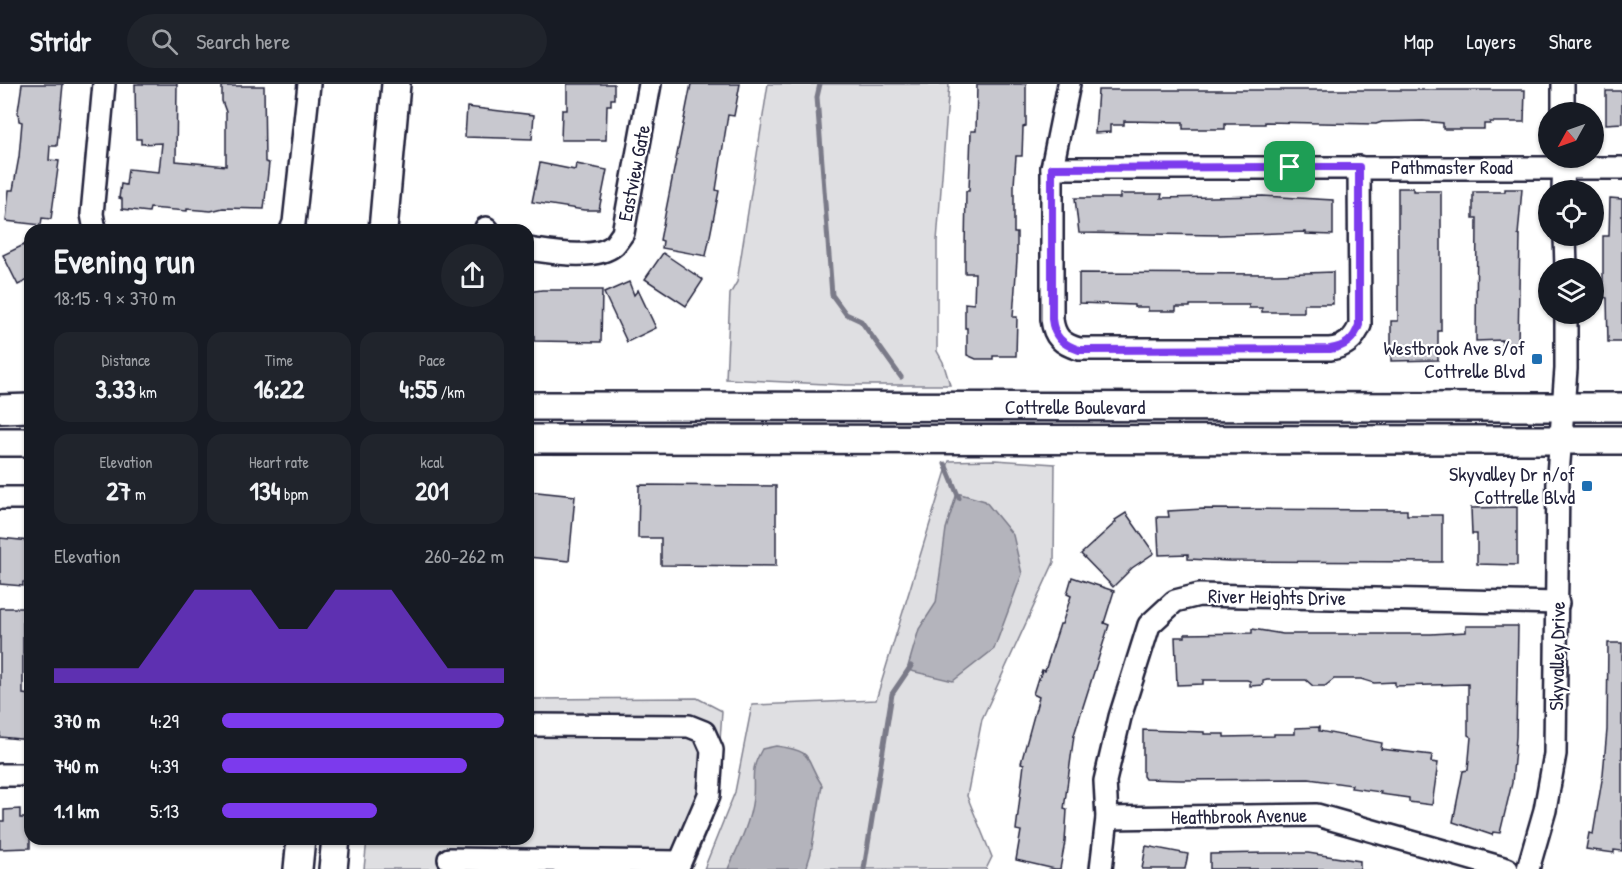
<!DOCTYPE html>
<meta charset="utf-8">
<style>
body{margin:0;font-family:"Patrick Hand",sans-serif;background:#20242c;color:#f1f3f6;height:100vh;display:flex;flex-direction:column;font-size:22px;white-space:nowrap}
*{box-sizing:border-box;margin:0}
p{font-size:20px;color:#9ea1a6}
.icon{flex:none;width:33px;height:33px;fill:none;stroke:currentColor;stroke-width:2;stroke-linecap:round;stroke-linejoin:round}
.map{position:relative;flex:1;overflow:hidden}
.side{position:absolute;left:24px;top:140px;width:510px;height:621px;display:flex;flex-direction:column;background:#171b24;border-radius:18px;box-shadow:0 2px 4px #0004}
.side>*{flex:none}
.needle{width:39px;rotate:230deg}
.buttons{position:absolute;left:1538px;top:18px;display:grid;gap:12px}
.buttons a{display:grid;place-items:center;width:66px;height:66px;border-radius:50%;background:#171b24;box-shadow:0 2px 4px #0004;font-size:30px}
.pin{position:absolute;display:grid;place-items:center;width:51px;height:51px;color:#fff;margin:-26px;border-radius:12px;box-shadow:0 3px 9px #0006}
.round{display:grid;place-items:center;flex:none;width:63px;height:63px;border-radius:32px;background:#20242c}
.summary{display:flex;align-items:center;justify-content:space-between;height:102px;padding:0 30px}
h1{font-size:33px;font-weight:700;line-height:45px}
.figures{display:grid;grid-template-columns:repeat(3,1fr);gap:9px;height:102px;padding:6px 30px}
.figures div{display:grid;align-content:center;border-radius:15px;background:#20242c;text-align:center}
.figures b{font-size:26px;font-weight:700}
.figures small{font-size:16px;font-weight:400}
.figures p{font-size:16px}
.chart{height:168px;padding:12px 30px}
.chart p{display:flex;justify-content:space-between}
.chart svg{width:100%;height:108px;margin-top:6px;fill:#7c3aed;opacity:.7}
ul{padding:0 30px;list-style:none;font-size:20px}
li{display:grid;grid-template-columns:96px 72px 1fr;align-items:center;height:45px}
li i{height:15px;border-radius:8px;background:#7c3aed}
header{display:flex;align-items:center;gap:36px;box-sizing:border-box;height:84px;padding:0 30px;background:#171b24;border-bottom:2px solid #363941}
header strong{font-size:28px}
nav{display:flex;gap:33px;margin-inline-start:auto;font-size:21px}
.search{width:420px;height:54px;background:#20242c;display:flex;align-items:center;gap:15px;box-sizing:border-box;padding:0 21px;border-radius:33px;color:#9ea1a6;font-size:22px}
.map>svg:first-child{display:block}
.green{fill:#dfdfe2;stroke:#80808e;stroke-width:1.5}
.water{fill:#b4b4bc;stroke:#7a7a88;stroke-width:1.5}
.lines{fill:none;stroke-linecap:round;stroke-linejoin:round}
.stream{stroke:#7a7a88;stroke-width:5}
.building{fill:#c8c8cf;stroke:#22223b;stroke-width:1.5}
.minor-casing{stroke:#22223b;stroke-width:26}
.major-casing{stroke:#22223b;stroke-width:32}
.minor{stroke:#fff;stroke-width:21}
.major{stroke:#fff;stroke-width:27}
.route-casing{stroke:#fff;stroke-width:12}
.route{stroke:#7c3aed;stroke-width:8}
.poi-dot{fill:#1f6fb2;stroke:#fff;stroke-width:2}
.labels{text-anchor:middle;stroke-width:4.5;stroke-linejoin:round;paint-order:stroke}
.street-label{font-size:20px;fill:#22223b;stroke:#fff}
.poi-label{font-size:20px;fill:#22223b;stroke:#fff;text-anchor:end}
</style>
<header>
<strong>Stridr</strong>
<div class="search"><svg class="icon" aria-label="search" viewBox="0 0 24 24"><circle cx="10" cy="10" r="6"/><path d="M15 15l6 6"/></svg>Search here</div>
<nav><a>Map</a><a>Layers</a><a>Share</a></nav>
</header>
<div class="map">
<svg width="1622" height="785" viewBox="0 0 1622 785">
<rect width="100%" height="100%" fill="#fff"/>
<filter id="ink" filterUnits="userSpaceOnUse"><feTurbulence type="fractalNoise" baseFrequency=".0167" numOctaves="2"/><feDisplacementMap in="SourceGraphic" scale="12" xChannelSelector="R" yChannelSelector="G"/><feConvolveMatrix kernelMatrix="1 2 1 2 8 2 1 2 1" color-interpolation-filters="sRGB"/></filter>
<g filter="url(#ink)">
<g class="green">
<polygon points="768,0 949,0 937,157 937,267 943,278 950,301 846,301 726,295 730,210 737,198"/>
<polygon points="995,376 1055,380 1054,478 982,635 967,712 992,773 986,785 704,785 735,708 752,621 876,616 949,377"/>
<polygon points="697,614 722,627 716,717 712,735 691,785 364,785 367,755 528,754 528,615"/>
</g>
<g class="water">
<polygon points="957,409 985,417 1013,451 1022,490 994,565 953,597 907,586 919,545 936,519 946,445"/>
<path d="M 776,662 C 816,667 804,674 822,701 L 811,769 L 806,785 L 728,785 C 738,763 750,739 753,714 C 755,690 749,689 762,665 Z"/>
</g>
<g class="lines">
<g class="stream">
<polyline points="820,0 817,13 832,211 846,230 861,237 901,293"/>
<polyline points="945,380 959,414"/>
<polyline points="864,785 892,610 911,582"/>
</g>
</g>
<g class="building">
<polygon points="22,0 63,0 57,62 50,62 49,76 59,77 51,135 42,134 41,141 6,137 9,106 13,106 19,73 22,38 19,37 18,27"/>
<polygon points="135,0 177,0 176,77 226,82 226,28 222,17 222,2 264,2 265,78 269,79 264,125 223,124 211,127 187,125 187,127 150,124 149,128 122,125 122,115 119,114 121,100 126,101 128,85 159,88 162,59 141,60 141,55 136,55"/>
<polygon points="567,0 614,0 614,15 611,15 611,21 607,21 606,56 561,56 562,26 567,26"/>
<polygon points="691,0 740,0 734,32 728,31 716,106 719,107 706,172 662,164 663,157 660,156"/>
<polygon points="977,0 1026,0 1026,42 1023,43 1022,72 1016,72 1014,101 1014,149 1017,149 1017,175 1013,233 1017,233 1016,272 993,272 993,275 976,275 967,271 967,244 965,244 965,219 974,220 975,189 965,189 965,163 966,107 969,107 971,47 976,47"/>
<polygon points="1098,6 1525,6 1524,38 1490,38 1490,40 1484,40 1484,45 1443,45 1443,39 1423,37 1382,38 1376,40 1265,38 1265,40 1225,40 1225,45 1183,45 1183,38 1124,37 1124,41 1110,41 1110,48 1095,49"/>
<polygon points="1606,7 1622,7 1622,39 1606,40"/>
<polygon points="467,23 534,31 532,55 465,53"/>
<polygon points="540,79 575,86 576,80 607,86 599,126 584,126 532,118"/>
<polygon points="1398,104 1413,104 1413,107 1441,107 1441,247 1438,247 1438,276 1391,277 1391,237 1398,237"/>
<polygon points="1505,105 1522,105 1518,151 1520,151 1518,260 1502,260 1502,256 1476,257 1477,134 1473,134 1473,108 1505,108"/>
<polygon points="1120,110 1162,110 1161,114 1263,112 1333,116 1333,151 1306,150 1306,148 1220,151 1079,149 1075,114 1120,114"/>
<polygon points="1610,114 1622,115 1622,258 1608,258 1607,214 1603,213 1603,152 1609,152"/>
<polygon points="30,158 30,195 18,201 3,171"/>
<polygon points="663,169 703,196 686,222 645,195"/>
<polygon points="1333,188 1333,220 1304,220 1304,228 1262,228 1262,224 1249,224 1249,221 1190,221 1190,223 1176,223 1176,227 1148,227 1148,223 1134,223 1134,221 1079,219 1079,189 1278,190"/>
<polygon points="629,198 634,211 638,206 656,244 627,258 604,209"/>
<polygon points="542,206 602,206 601,258 534,257 534,251 528,251 528,208"/>
<polygon points="639,401 776,402 776,482 661,481 661,454 638,454"/>
<polygon points="528,407 575,412 569,477 528,473"/>
<polygon points="1517,423 1517,481 1477,480 1477,450 1472,450 1471,424"/>
<polygon points="1203,425 1407,426 1407,431 1442,431 1442,478 1230,477 1188,475 1188,470 1159,471 1157,433 1169,433 1168,427"/>
<polygon points="1126,429 1154,469 1132,484 1113,503 1081,470 1116,438 1115,436"/>
<polygon points="0,454 30,457 30,499 23,498 23,502 0,500"/>
<polygon points="1072,493 1114,507 1104,539 1109,541 1074,651 1064,725 1067,726 1065,758 1060,785 1055,785 1016,776 1021,747 1016,746 1024,680 1021,679 1039,613 1033,610 1038,594 1039,595 1042,586 1045,587 1060,540 1062,540 1071,512 1067,510"/>
<polygon points="0,524 23,524 23,610 30,611 30,656 0,653"/>
<polygon points="1466,542 1518,542 1516,653 1512,699 1500,749 1493,748 1492,751 1453,738 1463,687 1468,686 1471,653 1468,651 1468,600 1395,602 1395,598 1374,599 1361,595 1334,595 1325,602 1313,602 1306,596 1267,596 1263,597 1263,601 1250,602 1250,597 1247,596 1203,596 1203,600 1177,601 1175,553 1185,553 1185,550 1252,549 1252,545 1283,550 1431,550 1466,548"/>
<polygon points="1608,559 1622,559 1622,767 1614,766 1614,769 1586,765 1589,749 1593,750 1603,690 1607,646"/>
<polygon points="1319,643 1319,647 1382,659 1381,665 1432,671 1431,678 1438,679 1432,721 1409,718 1409,714 1380,710 1381,708 1351,704 1352,701 1309,695 1181,696 1145,695 1143,692 1143,646 1204,648 1204,650 1224,650 1224,653 1274,652 1274,650 1295,650 1295,644"/>
<polygon points="20,725 20,734 30,734 30,764 0,765 0,737 4,737 4,726"/>
<polygon points="1146,762 1188,770 1185,785 1142,785"/>
<polygon points="1266,769 1308,769 1360,777 1360,785 1210,785 1210,770"/>
</g>
<g class="lines">
<defs>
<g id="minor">
<path d="M 1069,0 L 1052,84 L 1052,235 C 1054,253 1062,260 1079,265 L 1330,265 C 1345,263 1354,256 1360,241 L 1359,83"/>
<polyline points="1563,0 1563,28"/>
<polyline points="1052,84 1622,84"/>
<polyline points="1563,106 1564,74"/>
<polyline points="486,144 488,146"/>
<polyline points="95,146 92,130 104,0"/>
<polyline points="291,146 294,139 309,0"/>
<polyline points="1565,152 1566,184"/>
<path d="M 528,165 C 550,168 596,177 614,161 C 617,158 620,153 623,149 L 650,0"/>
<polyline points="0,414 30,414"/>
<polyline points="528,641 689,642 704,648 712,666 709,711 677,785"/>
<polyline points="0,691 30,691"/>
<polyline points="1107,734 1317,731 1507,785"/>
<polyline points="449,775 680,778"/>
<polyline points="1101,785 1107,734 1105,697 1120,633 1149,541 1175,517 1199,511 1558,519"/>
<polyline points="1528,785 1545,726 1555,670 1558,391 1566,285 1566,230"/>
</g>
<g id="major">
<polyline points="383,146 396,0"/>
<polyline points="528,322 1622,323"/>
<polyline points="0,325 30,324"/>
<polyline points="528,355 1622,356"/>
<polyline points="0,358 30,358"/>
<polyline points="298,785 301,754"/>
<polyline points="333,785 336,754"/>
</g>
</defs>
<use href="#minor" class="minor-casing"/>
<use href="#major" class="major-casing"/>
<use href="#minor" class="minor"/>
<use href="#major" class="major"/>
</g>
</g>
<g class="lines" filter="url(#ink)">
<defs>
<path id="route" d="M 1290,83 L 1359,83 L 1359,241 C 1354,256 1345,263 1330,265 L 1079,266 C 1062,260 1054,253 1052,235 L 1052,84 Z"/>
</defs>
<use href="#route" class="route-casing"/>
<use href="#route" class="route"/>
</g>
<g class="poi-dot">
<rect x="1531" y="269" width="12" height="12" rx="3"/>
<rect x="1581" y="396" width="12" height="12" rx="3"/>
</g>
<g class="labels">
<g class="street-label">
<text x="1452" y="90">Pathmaster Road</text>
<text transform="translate(634 89) rotate(-79)" y="7">Eastview Gate</text>
<text x="1075" y="330">Cottrelle Boulevard</text>
<text transform="translate(1277 513) rotate(1)" y="7">River Heights Drive</text>
<text transform="translate(1557 572) rotate(-89)" y="7">Skyvalley Drive</text>
<text transform="translate(1239 732) rotate(-1)" y="7">Heathbrook Avenue</text>
</g>
<g class="poi-label">
<text x="1525" y="271">Westbrook Ave s/of<tspan x="1525" dy="23">Cottrelle Blvd</tspan></text>
<text x="1575" y="397">Skyvalley Dr n/of<tspan x="1575" dy="23">Cottrelle Blvd</tspan></text>
</g>
</g>
</svg>
<div class="buttons">
<a><svg class="needle" viewBox="-14 -14 28 28"><path d="M0-13l5 13h-10z" fill="#e53935"/><path d="M0 13l5-13h-10z" fill="#9ea1a6"/></svg></a>
<a><svg class="icon" aria-label="locate" viewBox="0 0 24 24"><circle cx="12" cy="12" r="6"/><path d="M12 2v4M12 18v4M2 12h4M18 12h4"/></svg></a>
<a><svg class="icon" aria-label="layers" viewBox="0 0 24 24"><path d="M12 4l9 5-9 5-9-5zM3 14l9 5 9-5"/></svg></a>
</div>
<div class="pin" style="left:1290px;top:83px;background:#1e9e55"><svg class="icon" aria-label="arrive" viewBox="0 0 24 24"><path d="M6 21V4h12l-3 4 3 4H6"/></svg></div>
<section class="side">
<div class="summary"><div><h1>Evening run</h1><p>18:15 · 9 × 370 m</p></div><a class="round"><svg class="icon" aria-label="share" viewBox="0 0 24 24"><path d="M12 15V3M7 8l5-5 5 5M5 13v7h14v-7"/></svg></a></div>
<div class="figures">
<div><p>Distance</p><b>3.33<small> km</small></b></div>
<div><p>Time</p><b>16:22</b></div>
<div><p>Pace</p><b>4:55<small> /km</small></b></div>
</div>
<div class="figures">
<div><p>Elevation</p><b>27<small> m</small></b></div>
<div><p>Heart rate</p><b>134<small> bpm</small></b></div>
<div><p>kcal</p><b>201</b></div>
</div>
<div class="chart"><p><span>Elevation</span>260–262 m</p>
<svg viewBox="0 0 160 44" preserveAspectRatio="none"><path d="M0 44V38L10 38L20 38L30 38L40 22L50 6L60 6L70 6L80 22L90 22L100 6L110 6L120 6L130 22L140 38L150 38L160 38V44z"/></svg>
</div>
<ul>
<li><b>370 m</b>4:29<i style="width:100%"></i></li>
<li><b>740 m</b>4:39<i style="width:87%"></i></li>
<li><b>1.1 km</b>5:13<i style="width:55%"></i></li>
</ul>
</section>
</div>
